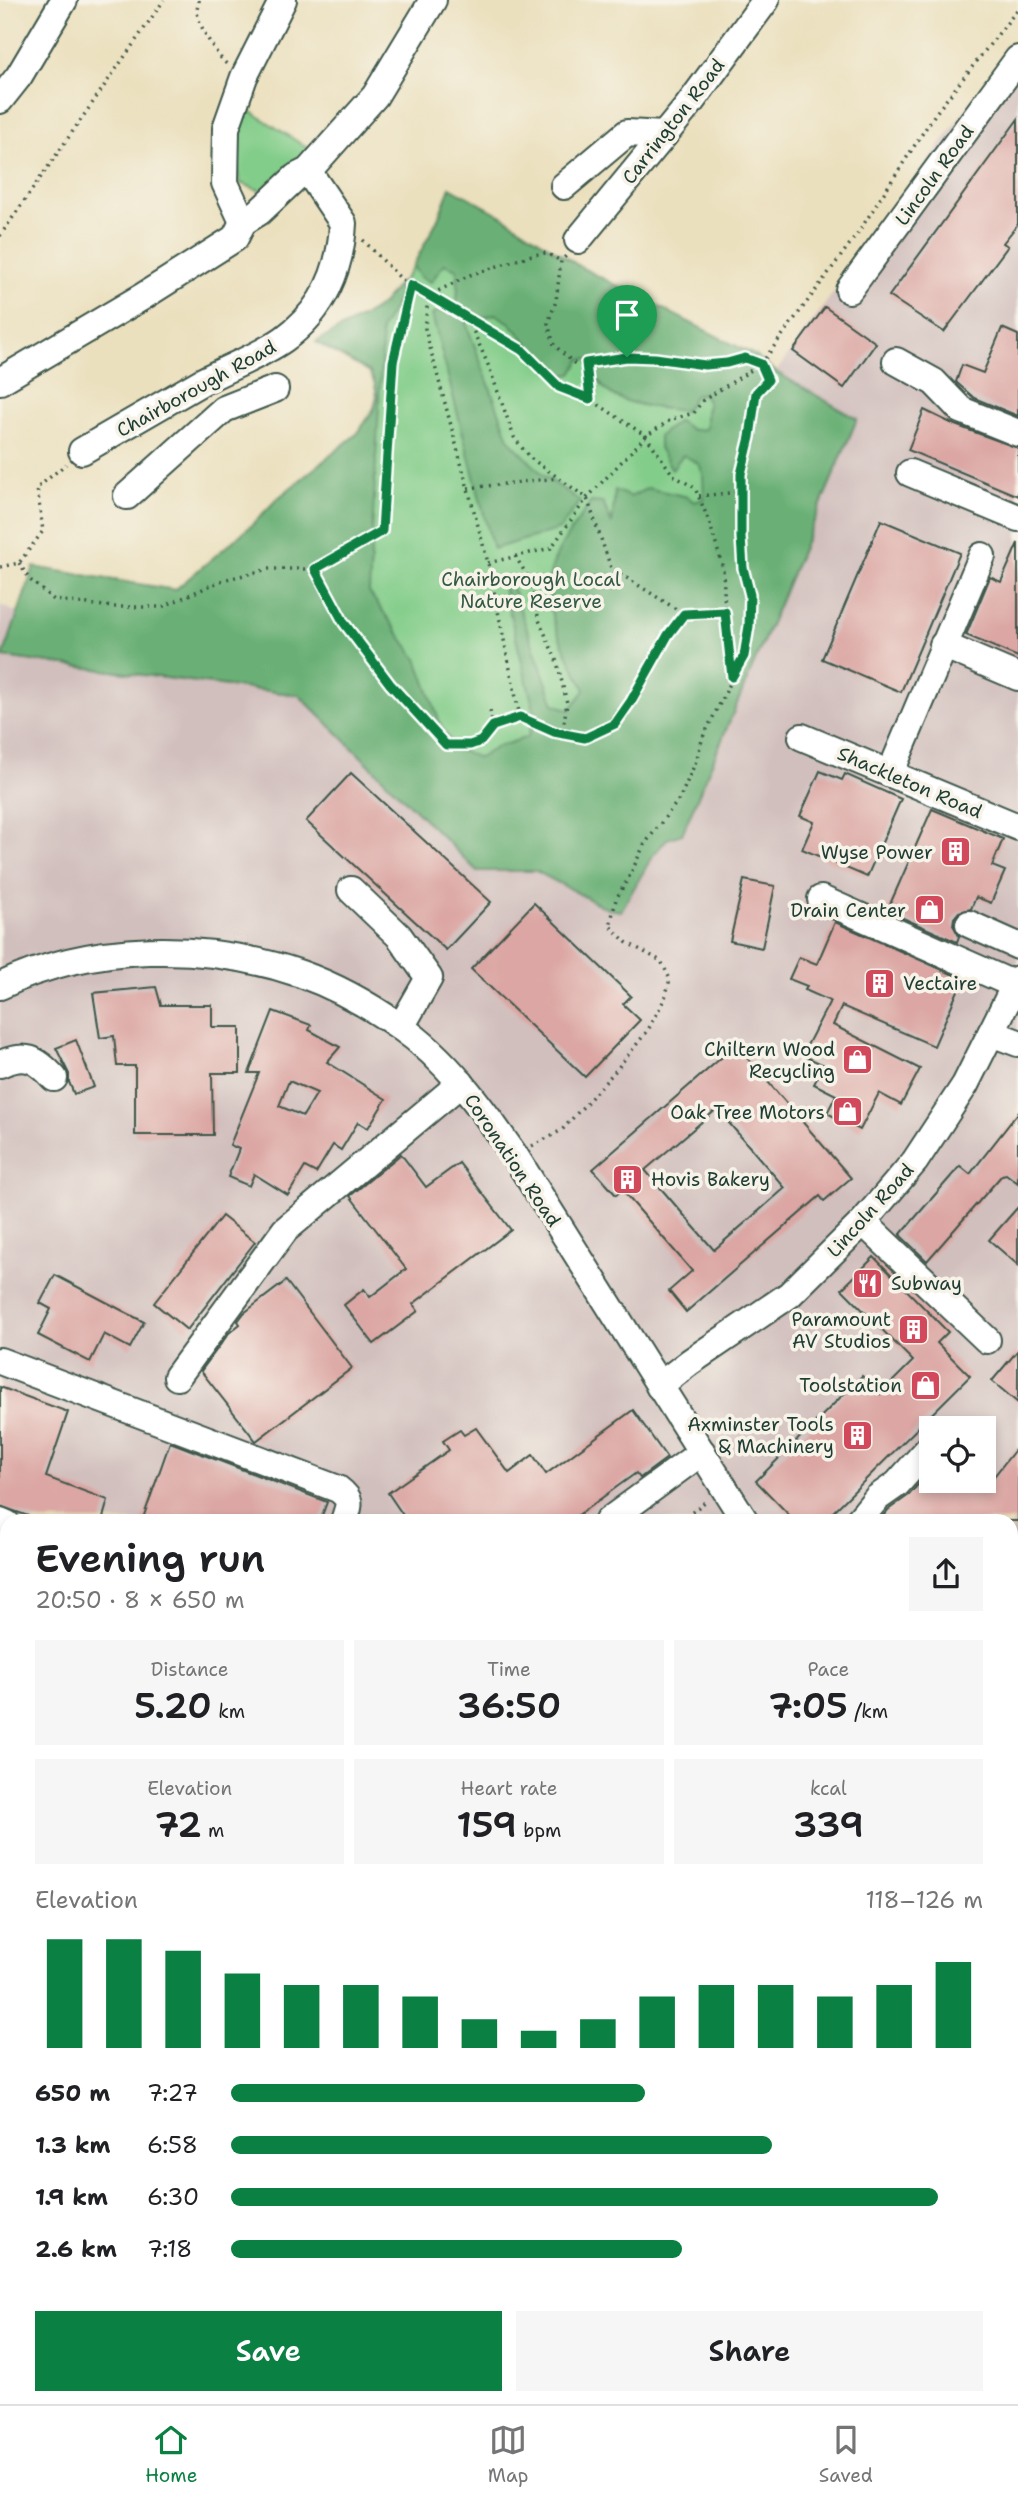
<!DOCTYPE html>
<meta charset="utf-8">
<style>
body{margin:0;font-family:"Shantell Sans",sans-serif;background:#f6f6f6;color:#202124;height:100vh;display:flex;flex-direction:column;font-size:26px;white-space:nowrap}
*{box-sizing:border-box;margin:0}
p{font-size:23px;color:#757577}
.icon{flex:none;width:38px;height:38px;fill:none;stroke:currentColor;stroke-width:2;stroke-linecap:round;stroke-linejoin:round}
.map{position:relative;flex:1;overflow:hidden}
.drawer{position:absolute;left:0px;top:1514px;width:1018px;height:891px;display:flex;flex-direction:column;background:#fff;border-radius:21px 21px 0 0;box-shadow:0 4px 10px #0003}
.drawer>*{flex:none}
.fabs{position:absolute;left:919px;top:1416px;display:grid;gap:14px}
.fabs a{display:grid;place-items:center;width:77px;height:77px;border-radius:0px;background:#fff;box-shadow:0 4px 10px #0003;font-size:35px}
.pin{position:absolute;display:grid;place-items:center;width:60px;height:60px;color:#fff;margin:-72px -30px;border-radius:50% 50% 50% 0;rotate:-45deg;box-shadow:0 0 7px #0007}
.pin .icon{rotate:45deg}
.round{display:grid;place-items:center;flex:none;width:74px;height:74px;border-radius:0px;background:#f6f6f6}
.summary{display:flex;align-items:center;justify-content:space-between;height:119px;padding:0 35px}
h1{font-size:38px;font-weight:600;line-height:52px}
.figures{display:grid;grid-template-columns:repeat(3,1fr);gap:10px;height:119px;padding:7px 35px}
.figures div{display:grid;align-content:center;border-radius:0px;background:#f6f6f6;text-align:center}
.figures b{font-size:35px;font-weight:600}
.figures small{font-size:19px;font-weight:400}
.figures p{font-size:19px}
.chart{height:196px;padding:14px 35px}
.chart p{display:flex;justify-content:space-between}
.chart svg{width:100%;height:126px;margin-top:7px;stroke:#0b8043;stroke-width:6}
.button{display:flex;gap:14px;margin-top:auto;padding:14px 35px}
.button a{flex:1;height:80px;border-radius:0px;background:#0b8043;color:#fff;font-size:28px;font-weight:600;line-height:80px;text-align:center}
.button a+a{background:#f6f6f6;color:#202124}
ul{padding:0 35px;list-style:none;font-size:23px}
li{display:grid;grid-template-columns:112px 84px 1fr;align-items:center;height:52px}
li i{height:18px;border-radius:9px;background:#0b8043}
.tab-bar{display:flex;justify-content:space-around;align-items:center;height:98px;border-top:2px solid #e0e0e0;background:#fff;font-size:19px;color:#757577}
.tab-bar a{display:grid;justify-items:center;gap:4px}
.tab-bar .active{color:#0b8043}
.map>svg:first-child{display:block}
.industrial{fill:#d1bfbd;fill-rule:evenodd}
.green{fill:#83cd8a;stroke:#51855f;stroke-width:2}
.forest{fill:#6ab076;stroke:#447655;stroke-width:2}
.building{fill:#dba6a3;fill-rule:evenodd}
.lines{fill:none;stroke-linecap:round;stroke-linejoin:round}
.minor-casing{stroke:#3e5549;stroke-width:30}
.path{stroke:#3e5549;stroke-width:3.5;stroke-dasharray:2 5;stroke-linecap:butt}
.minor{stroke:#fff;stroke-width:26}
.route-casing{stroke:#fff;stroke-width:14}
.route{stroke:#0b8043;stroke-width:9}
.labels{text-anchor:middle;stroke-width:7;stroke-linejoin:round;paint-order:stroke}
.street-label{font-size:19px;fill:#1f3d34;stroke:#f7f3e8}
.park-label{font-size:19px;fill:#335a45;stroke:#f7f3e8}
.poi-label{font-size:19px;fill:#1f3d34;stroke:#f7f3e8;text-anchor:end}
</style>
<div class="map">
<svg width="1018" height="2404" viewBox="0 0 1018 2404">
<rect width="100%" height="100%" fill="#f7f3e8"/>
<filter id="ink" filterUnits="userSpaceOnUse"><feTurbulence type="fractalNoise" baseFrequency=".0143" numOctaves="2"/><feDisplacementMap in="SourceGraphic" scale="14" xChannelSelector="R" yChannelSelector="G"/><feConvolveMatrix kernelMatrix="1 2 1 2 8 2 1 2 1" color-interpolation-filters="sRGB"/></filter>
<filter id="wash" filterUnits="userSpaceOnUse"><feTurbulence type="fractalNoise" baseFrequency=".00686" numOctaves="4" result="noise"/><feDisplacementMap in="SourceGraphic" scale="28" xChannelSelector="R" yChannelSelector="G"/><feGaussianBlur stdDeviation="1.57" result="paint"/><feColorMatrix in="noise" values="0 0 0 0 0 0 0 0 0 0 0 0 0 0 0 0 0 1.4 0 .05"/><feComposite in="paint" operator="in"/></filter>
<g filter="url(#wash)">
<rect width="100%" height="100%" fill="#ebe0be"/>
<path class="industrial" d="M 1018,37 L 1018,2145 L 1012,2139 L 1012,1521 L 7,1521 L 7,2376 L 0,2392 L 0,605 L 18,613 L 4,657 L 299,695 L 477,871 L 536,871 L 608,909 L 621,911 L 653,855 L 667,839 L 682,833 L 857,418 L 776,372 ZM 931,1428 L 984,1428 L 984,1480 L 931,1480 Z"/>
<g class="green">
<path d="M 246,108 L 312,151 L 264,192 L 240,183 C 234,156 235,133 246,108 Z"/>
<path d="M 450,187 L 504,217 L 582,268 L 756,356 L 776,372 L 857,419 L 682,834 L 652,816 L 509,848 L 477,871 L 299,695 L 3,657 L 34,567 L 175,590 L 252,525 L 277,499 L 358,433 L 374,408 L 377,396 L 375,384 L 370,373 L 316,342 C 337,331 364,320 382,304 C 415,274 435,229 450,187 Z"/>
</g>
<path class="forest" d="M 450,187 L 504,217 L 582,268 L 756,356 L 776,372 L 857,419 L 682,834 L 667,839 L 653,855 L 621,911 L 608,909 L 536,871 L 477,871 L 299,695 L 3,657 L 34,567 L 175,590 L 252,525 L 277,499 L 358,433 L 374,409 L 377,396 L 375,384 L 370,372 L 316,342 L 375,310 L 383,303 L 399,283 L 400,296 L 381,330 L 382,349 L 369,592 L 417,659 L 442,728 L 455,749 L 479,758 L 497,747 L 528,737 L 534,710 L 502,582 L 508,581 L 512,587 L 554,704 L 570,710 L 585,690 C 568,655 538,607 552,567 C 560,543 577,523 591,502 L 603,503 L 612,524 L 615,490 L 630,497 L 648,488 L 688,497 L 694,502 L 704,499 L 703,474 L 699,464 L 683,455 L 672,469 L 659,448 L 659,436 L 678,421 L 692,430 L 706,429 L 706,412 L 708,404 L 703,393 L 694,396 L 685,411 C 660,408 612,406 599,381 C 596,375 595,367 594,360 L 581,359 L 572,374 L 557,376 L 510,323 L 495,314 L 466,323 L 510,441 L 543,475 L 580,501 L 560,529 L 493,549 L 432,315 L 437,311 L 456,314 L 458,287 L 457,269 L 444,264 L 431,282 L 421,278 L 413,266 L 440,215 Z"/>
<g id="blocks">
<g class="building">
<polygon points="1018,119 1018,224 1003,243 1008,246 944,332 889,296"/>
<polygon points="825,307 876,343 844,388 793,351"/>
<polygon points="1002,328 1018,335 1018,416 974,398 956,382 962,365 983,373"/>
<polygon points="924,410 955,425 1018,448 1018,496 908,450"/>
<polygon points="881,520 960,553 901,692 822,659"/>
<polygon points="1018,543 1018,657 966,635 990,577 1001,582"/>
<polygon points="820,771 842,780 845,774 901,799 867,877 802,849 814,822 800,816"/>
<polygon points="351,773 491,902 446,950 306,821"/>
<polygon points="932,809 1003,839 992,866 1005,871 991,903 976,897 971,909 959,912 954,918 953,925 959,936 957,942 887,911"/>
<polygon points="744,880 775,886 762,948 730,941"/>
<polygon points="534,903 631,996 623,1004 640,1020 585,1077 471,969"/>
<polygon points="835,922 963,979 934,1046 842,1006 833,1025 920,1069 901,1105 879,1093 860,1130 827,1113 836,1095 814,1084 824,1065 802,1055 830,1001 805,990 807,986 789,979 799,957 817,964"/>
<polygon points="156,987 161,1005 212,1005 212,1027 240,1027 240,1073 212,1073 213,1135 135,1135 135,1066 117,1066 114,1036 100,1038 93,993"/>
<path d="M 273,1011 L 311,1025 L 309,1030 L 340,1047 L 327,1062 L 386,1099 L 368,1128 L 358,1122 L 341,1150 L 333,1145 L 316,1173 L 305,1167 L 288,1195 L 254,1174 L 249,1186 L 228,1177 L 239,1149 L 230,1145 L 259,1073 L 249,1073 ZM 289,1081 L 317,1093 L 303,1116 L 279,1106 Z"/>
<polygon points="76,1040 94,1087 74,1094 69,1082 69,1074 56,1048"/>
<path d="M 736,1045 L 851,1178 L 824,1201 L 820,1196 L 686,1312 L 669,1291 L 692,1271 L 622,1190 L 616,1195 L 593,1169 ZM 717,1109 L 785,1188 L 714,1250 L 645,1170 Z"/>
<polygon points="1018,1113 1018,1183 1006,1174 1002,1175 927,1261 900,1235 960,1166 970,1174"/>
<polygon points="401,1154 426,1187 459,1163 511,1230 413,1304 418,1311 374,1344 344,1305 364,1289 370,1297 406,1269 350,1196"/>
<polygon points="1018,1207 1018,1265 989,1240"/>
<polygon points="222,1216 255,1242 187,1330 154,1303"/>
<polygon points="874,1257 948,1332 937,1343 970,1376 824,1521 795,1521 756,1481 862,1376 880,1394 913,1361 842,1289"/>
<polygon points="55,1275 144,1322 130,1348 104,1334 90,1362 38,1335 51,1309 40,1303"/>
<polygon points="286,1281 352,1368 256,1441 201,1371 229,1333 240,1324 238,1321 244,1313"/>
<polygon points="1018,1350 1018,1403 992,1381"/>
<polygon points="0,1387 68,1412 46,1477 108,1500 102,1521 42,1521 0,1506"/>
<polygon points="633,1410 667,1458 640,1478 636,1473 570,1521 407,1521 388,1493 449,1450 443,1441 460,1430 464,1435 476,1428 509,1473 533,1455 546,1474"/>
<polygon points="170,1442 327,1502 320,1521 142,1521"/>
<polygon points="1018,1446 1018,1521 879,1521 888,1510 909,1495 931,1470 931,1480 991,1480"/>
</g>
</g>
</g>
<g filter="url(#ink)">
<use href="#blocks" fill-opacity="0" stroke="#3e5549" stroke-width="2"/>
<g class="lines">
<defs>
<g id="minor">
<polyline points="0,100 19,76 64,0"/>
<polyline points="564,186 627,133 664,135"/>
<polyline points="243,222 225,183 226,128 244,77 283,0"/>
<polyline points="578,240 688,106 766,0"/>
<polyline points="849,290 1018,59"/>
<polyline points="896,361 934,382 961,410 1018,433"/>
<polyline points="0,381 142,297 235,238 243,222 259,212 296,177 308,171 375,96 433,0"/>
<path d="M 82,451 C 122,428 163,404 203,381 C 229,367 260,356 284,339 C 323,311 341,269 343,223 L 308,171"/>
<polyline points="910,473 1018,518"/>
<polyline points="127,496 224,409 275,389"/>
<polyline points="943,645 1018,677"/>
<polyline points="802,737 1018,827"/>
<polyline points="890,774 982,556"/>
<polyline points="351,890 399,936 429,978 401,1027"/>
<polyline points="821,899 1015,985"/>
<polyline points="969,924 1018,946"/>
<path d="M 0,986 C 92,942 205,941 301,974 C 335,986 369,1005 399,1026 C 447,1059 482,1108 515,1156 L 745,1521"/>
<polyline points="991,1033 1018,1043"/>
<path d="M 0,1064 C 26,1053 36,1058 54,1078"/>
<polyline points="863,1222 987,1340"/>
<path d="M 0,1361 L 338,1489 C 353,1500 349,1505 344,1521"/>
<polyline points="177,1377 285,1230 461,1083"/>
<polyline points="659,1386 690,1362 789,1295 863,1222 915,1161 965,1085 1018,979"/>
<polyline points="0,1521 7,1524"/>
<polyline points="608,1521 702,1452"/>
<polyline points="858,1521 877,1498 897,1484 931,1446"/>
<polyline points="1012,1642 1018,1633"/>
<polyline points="1012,1760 1018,1752"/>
<polyline points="0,1762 7,1764"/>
<polyline points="0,1808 7,1811"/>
<polyline points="0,1852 7,1855"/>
<polyline points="1012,1872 1018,1879"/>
<polyline points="0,2059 7,2062"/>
<polyline points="1012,2345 1018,2354"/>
<polyline points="178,2398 192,2404"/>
<polyline points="455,2398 470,2404"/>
<polyline points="151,2404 154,2398"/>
<polyline points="386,2404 389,2398"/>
<polyline points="676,2404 679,2398"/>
</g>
</defs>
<use href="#minor" class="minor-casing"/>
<g class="path">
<path d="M 199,0 C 199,4 197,7 197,11 C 198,25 217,57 228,65"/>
<polyline points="0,236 164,0"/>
<polyline points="363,240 402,280 428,296 470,275 532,255 546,253 561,261"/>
<polyline points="468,319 489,367 514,437 529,457 587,498 611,568 684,614"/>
<polyline points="586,363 590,399"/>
<polyline points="468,488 558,478"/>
<polyline points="699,496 740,492"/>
<polyline points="515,556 530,580 539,620 557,662 567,703 562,734"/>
<polyline points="19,563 29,579 54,600 113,607 162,607 223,580 269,569 315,569 382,531 393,362 411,285"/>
<polyline points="488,563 551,548 587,498 646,436 672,419 694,413 702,401 761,364 858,233 935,114 1018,9"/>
<polyline points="0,567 19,563 43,531 37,488 66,464"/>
<polyline points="315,569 344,623 390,684 446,745 470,745 481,741 493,726 520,717 554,732 585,738 615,725 631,701 668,635 684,614 725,612"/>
<polyline points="490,711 493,726"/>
<polyline points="520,717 488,563 425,329 428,296 522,350 559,387 590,399 646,436 673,475 695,488 709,521 723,568 725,612 732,676"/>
<polyline points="532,1146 562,1130 617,1069 648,1030 665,998 670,979 661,961 626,942 610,926 616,899 630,875 644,845 680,798 696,761 703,737 744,656 749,626 750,595 743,568 741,474 749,437 756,393 768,380 761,364 745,358 727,363 705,365 655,358 627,357 576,365 554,345 548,323 556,301 561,261 566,256"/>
<polyline points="681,1521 706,1501"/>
</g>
<use href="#minor" class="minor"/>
</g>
</g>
<g class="lines" filter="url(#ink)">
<defs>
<polygon id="route" points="411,285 522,350 559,387 590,399 586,363 627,357 655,358 705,365 727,363 745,358 761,364 768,380 756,393 750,437 741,474 741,537 743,568 750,595 749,626 744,656 732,677 725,612 684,614 668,635 631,701 615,724 585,738 554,732 520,717 493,726 481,741 470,745 446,745 390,684 344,623 315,569 382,531 393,362"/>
</defs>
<use href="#route" class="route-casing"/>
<use href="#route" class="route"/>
</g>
<defs>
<symbol id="building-square" viewBox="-11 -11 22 22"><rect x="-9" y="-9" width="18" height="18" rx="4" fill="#d1495b" stroke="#f7f3e8"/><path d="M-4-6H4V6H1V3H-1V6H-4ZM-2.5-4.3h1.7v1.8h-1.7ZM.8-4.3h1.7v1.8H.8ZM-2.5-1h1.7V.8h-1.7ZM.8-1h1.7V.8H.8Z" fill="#fff"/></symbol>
<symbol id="shop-square" viewBox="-11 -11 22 22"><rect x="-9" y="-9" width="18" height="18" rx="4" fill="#d1495b" stroke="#f7f3e8"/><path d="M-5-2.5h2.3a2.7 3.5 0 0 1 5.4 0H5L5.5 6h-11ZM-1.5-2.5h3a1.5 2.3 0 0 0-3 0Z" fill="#fff"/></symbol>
<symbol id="restaurant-square" viewBox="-11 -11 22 22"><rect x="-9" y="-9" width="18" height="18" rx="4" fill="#d1495b" stroke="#f7f3e8"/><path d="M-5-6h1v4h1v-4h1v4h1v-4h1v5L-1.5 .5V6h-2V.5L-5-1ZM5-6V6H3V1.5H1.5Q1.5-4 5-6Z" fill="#fff"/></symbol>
</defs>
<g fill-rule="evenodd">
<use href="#building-square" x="938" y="834" width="35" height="35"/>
<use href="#shop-square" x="912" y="892" width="35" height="35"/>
<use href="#building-square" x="862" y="966" width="35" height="35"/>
<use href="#shop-square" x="840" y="1042" width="35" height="35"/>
<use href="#shop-square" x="830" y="1094" width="35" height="35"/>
<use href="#building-square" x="610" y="1162" width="35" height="35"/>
<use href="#restaurant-square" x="850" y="1266" width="35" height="35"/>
<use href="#building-square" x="896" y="1312" width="35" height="35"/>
<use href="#shop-square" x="908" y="1368" width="35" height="35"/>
<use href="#building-square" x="840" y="1418" width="35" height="35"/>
</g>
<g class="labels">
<g class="street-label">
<text transform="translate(673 121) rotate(-52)" y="7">Carrington Road</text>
<text transform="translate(934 175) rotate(-54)" y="7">Lincoln Road</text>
<text transform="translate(196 388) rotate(-29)" y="7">Chairborough Road</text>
<text transform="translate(910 782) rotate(23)" y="7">Shackleton Road</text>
<text transform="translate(513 1160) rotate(56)" y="7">Coronation Road</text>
<text transform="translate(870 1210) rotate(-48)" y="7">Lincoln Road</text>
</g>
<g class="park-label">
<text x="531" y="586">Chairborough Local<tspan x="531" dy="22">Nature Reserve</tspan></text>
</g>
<g class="poi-label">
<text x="933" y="859">Wyse Power</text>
<text x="906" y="917">Drain Center</text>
<text x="903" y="990" text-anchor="start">Vectaire</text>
<text x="835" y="1056">Chiltern Wood<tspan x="835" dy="22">Recycling</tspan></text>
<text x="825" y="1119">Oak Tree Motors</text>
<text x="651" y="1186" text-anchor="start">Hovis Bakery</text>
<text x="891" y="1290" text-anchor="start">Subway</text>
<text x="891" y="1326">Paramount<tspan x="891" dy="22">AV Studios</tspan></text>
<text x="902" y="1392">Toolstation</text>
<text x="834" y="1431">Axminster Tools<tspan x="834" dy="22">&amp; Machinery</tspan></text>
</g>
</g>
</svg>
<div class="fabs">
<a><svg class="icon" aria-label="locate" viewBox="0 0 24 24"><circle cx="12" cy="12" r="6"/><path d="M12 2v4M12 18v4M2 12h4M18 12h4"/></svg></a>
</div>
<div class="pin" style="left:627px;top:357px;background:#1e9e55"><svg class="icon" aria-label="arrive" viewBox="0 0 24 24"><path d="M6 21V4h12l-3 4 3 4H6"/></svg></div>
<section class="drawer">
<div class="summary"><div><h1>Evening run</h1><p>20:50 · 8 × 650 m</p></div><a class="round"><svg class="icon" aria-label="share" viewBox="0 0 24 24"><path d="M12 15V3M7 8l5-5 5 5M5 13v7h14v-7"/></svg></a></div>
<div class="figures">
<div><p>Distance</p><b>5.20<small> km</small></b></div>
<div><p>Time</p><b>36:50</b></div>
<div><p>Pace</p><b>7:05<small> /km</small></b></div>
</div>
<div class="figures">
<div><p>Elevation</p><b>72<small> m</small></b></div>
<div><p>Heart rate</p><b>159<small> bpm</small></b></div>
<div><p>kcal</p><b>339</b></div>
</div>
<div class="chart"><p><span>Elevation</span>118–126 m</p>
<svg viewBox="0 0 160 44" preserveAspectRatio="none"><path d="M5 44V6M15 44V6M25 44V10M35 44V18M45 44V22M55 44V22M65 44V26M75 44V34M85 44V38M95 44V34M105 44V26M115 44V22M125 44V22M135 44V26M145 44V22M155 44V14"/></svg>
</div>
<ul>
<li><b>650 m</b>7:27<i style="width:55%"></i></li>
<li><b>1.3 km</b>6:58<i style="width:72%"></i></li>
<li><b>1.9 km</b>6:30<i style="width:94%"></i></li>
<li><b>2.6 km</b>7:18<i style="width:60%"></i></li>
</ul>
<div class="button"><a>Save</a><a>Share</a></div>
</section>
</div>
<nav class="tab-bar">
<a class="active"><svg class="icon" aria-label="home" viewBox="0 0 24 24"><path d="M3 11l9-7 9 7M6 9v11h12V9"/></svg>Home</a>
<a><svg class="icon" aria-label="map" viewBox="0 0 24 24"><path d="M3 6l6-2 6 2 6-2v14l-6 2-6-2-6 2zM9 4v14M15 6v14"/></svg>Map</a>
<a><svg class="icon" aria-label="saved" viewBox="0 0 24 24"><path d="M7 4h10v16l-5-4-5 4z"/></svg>Saved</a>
</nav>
